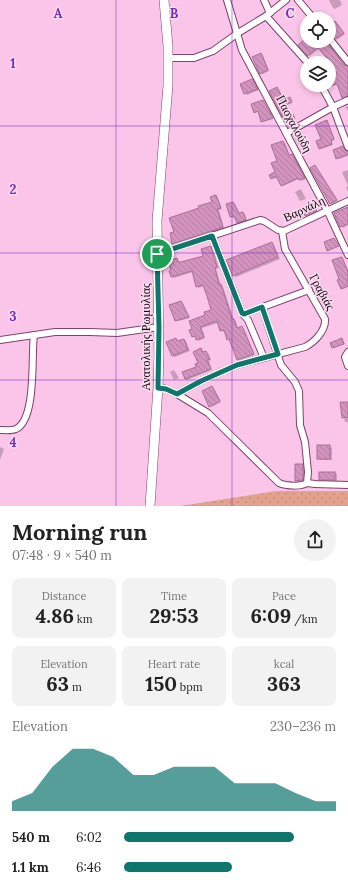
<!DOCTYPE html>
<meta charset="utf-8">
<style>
body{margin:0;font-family:Lora,serif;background:#f2f2f2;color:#222;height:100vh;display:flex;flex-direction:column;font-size:15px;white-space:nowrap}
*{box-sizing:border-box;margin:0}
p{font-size:13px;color:#767676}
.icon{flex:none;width:22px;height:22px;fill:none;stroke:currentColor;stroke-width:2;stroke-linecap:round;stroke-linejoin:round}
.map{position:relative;height:506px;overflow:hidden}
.side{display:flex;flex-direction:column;background:#fff;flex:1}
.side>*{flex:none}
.tools{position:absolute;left:300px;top:12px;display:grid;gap:8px}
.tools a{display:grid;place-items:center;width:36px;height:36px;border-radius:50%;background:#fff;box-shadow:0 2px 6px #0003;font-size:20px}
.pin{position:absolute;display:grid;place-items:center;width:34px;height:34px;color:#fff;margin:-17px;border:2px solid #fff;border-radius:50%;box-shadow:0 1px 4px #0007}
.round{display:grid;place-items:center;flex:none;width:42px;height:42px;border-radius:21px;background:#f2f2f2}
.headline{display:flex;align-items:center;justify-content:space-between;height:68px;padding:0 12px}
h1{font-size:22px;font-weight:700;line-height:30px}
.metrics{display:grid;grid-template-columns:repeat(3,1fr);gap:6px;height:68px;padding:4px 12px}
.metrics div{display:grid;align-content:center;border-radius:8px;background:#f2f2f2;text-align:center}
.metrics b{font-size:20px;font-weight:700}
.metrics small{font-size:11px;font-weight:400}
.metrics p{font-size:11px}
.chart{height:112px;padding:8px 12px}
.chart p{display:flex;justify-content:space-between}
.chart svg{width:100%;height:72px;margin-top:4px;fill:#0f766e;opacity:.7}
ul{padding:0 12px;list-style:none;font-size:13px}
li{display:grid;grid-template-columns:64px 48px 1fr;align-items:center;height:30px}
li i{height:10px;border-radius:5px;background:#0f766e}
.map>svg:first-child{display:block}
.grass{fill:url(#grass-dots)}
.shadow{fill:#0003}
.building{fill:url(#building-back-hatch);stroke:#ac6f99}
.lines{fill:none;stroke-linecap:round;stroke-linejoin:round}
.street-casing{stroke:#7d436c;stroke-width:8}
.secondary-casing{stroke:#7d436c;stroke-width:10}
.street{stroke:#fff;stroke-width:6}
.secondary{stroke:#fff;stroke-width:9}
.route-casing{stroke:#fff;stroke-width:8}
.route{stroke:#0f766e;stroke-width:5}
.grid{fill:none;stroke:#7b2cbf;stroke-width:1;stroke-opacity:0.55}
.labels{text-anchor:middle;stroke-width:3;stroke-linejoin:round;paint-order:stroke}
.street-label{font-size:12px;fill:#190413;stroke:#f7dcee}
.grid-label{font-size:13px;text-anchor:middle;font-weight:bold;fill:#7b2cbf;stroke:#f7dcee;stroke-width:3;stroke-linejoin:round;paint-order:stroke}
</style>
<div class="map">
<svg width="348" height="506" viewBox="0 0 348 506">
<defs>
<pattern id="grass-dots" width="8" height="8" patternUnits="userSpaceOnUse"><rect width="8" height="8" fill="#e2a28d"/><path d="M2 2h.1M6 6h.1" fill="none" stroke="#c18a79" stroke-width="1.8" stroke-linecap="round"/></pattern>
<pattern id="building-back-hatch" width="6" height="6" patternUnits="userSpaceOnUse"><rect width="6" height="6" fill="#d493bf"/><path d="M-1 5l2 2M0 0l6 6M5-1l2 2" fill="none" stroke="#b57da3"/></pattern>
</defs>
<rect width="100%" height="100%" fill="#fbc5e9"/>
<polygon class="grass" points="276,491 348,491 348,506 180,506"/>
<g class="shadow">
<polygon points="329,0 340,0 342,5 335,9 333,8"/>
<polygon points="335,22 345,34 338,39 333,34 329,35 329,26"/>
<polygon points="305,41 309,45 313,41 326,41 348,68 348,97 345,98 343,97 338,84 330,87 328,86 327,85 329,85 329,77 339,74 334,65 319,48 310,56 308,55"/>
<polygon points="261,54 263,55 269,71 263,74 260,73"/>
<polygon points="252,80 255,82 259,90 247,95 245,93"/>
<polygon points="277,88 285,101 291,99 292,103 286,105 291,116 294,116 295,119 288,123"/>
<polygon points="263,101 273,119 263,122 259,112 255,112"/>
<polygon points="348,106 348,111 345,107"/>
<polygon points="327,121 335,140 331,141 333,145 321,149 320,149"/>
<polygon points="301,135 306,142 300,146 295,139"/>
<polygon points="283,142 285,143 290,156 294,156 306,179 301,181 299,179 283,186 278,177 274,179 272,178 276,172"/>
<polygon points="343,147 348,152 348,156 339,159 337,158"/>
<polygon points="315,166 338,201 332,204 311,168"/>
<polygon points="348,170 348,192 346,187 348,186 342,172"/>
<polygon points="301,189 306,199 300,201 295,192"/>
<polygon points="216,196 218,198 222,209 219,210 224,228 175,245 173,244 175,233 200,209 213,202"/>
<polygon points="233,203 235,204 240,214 243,213 245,214 247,221 240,223 238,222 236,217 233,218 231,217"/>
<polygon points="314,206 317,211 307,216 306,215"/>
<polygon points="348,208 348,225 343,228 341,226"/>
<polygon points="271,243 274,245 280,259 236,277 233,275"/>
<polygon points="211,247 213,248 219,268 216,269 221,285 223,287 234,320 236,321 238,329 242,328 244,329 255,355 240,360 238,359 226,331 223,332 221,330 218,323 202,328 205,338 199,341 196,337 192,337 193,329 212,311 204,286 199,288 197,286 193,272 174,278 172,277 170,261 177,259 179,261 180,263 204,257"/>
<polygon points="342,258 348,270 348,287 343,289 338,281 340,280"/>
<polygon points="181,302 183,303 190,318 178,321 176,320"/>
<polygon points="176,339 178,342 184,340 186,341 190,351 175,357 173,356 168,342"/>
<polygon points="342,339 345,344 334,348 333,348"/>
<polygon points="201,350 204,353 208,353 211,360 209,361 212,370 187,380 185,379 197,367 199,364"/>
<polygon points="174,370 179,378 174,380 170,372"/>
<polygon points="212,387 214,388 221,402 212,407 210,406"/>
<polygon points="343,412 348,412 348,422 345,422"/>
<polygon points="330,446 332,448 332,460 320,460 318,459"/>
<polygon points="0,447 4,449 0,460"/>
<polygon points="302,465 305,466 305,481 298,482 296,481"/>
<polygon points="335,473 337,474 337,481 322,480 320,479"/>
</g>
<g class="building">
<polygon points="335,21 344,33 336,39 332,35 329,34 329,25"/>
<polygon points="305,39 308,44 311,41 326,41 344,65 348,66 348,96 342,98 337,84 329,86 329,76 337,73 331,66 333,65 318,48 307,56 298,45"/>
<polygon points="261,53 268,70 260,74 252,57"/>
<polygon points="252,79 258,89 244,94 240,84"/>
<polygon points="277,87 284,100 290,97 292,102 286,105 290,116 293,114 295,119 286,123 269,91"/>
<polygon points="263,100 273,118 261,122 258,111 254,113 251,104"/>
<polygon points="327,120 334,139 331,141 332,144 319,149 316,141 321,139 315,125"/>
<polygon points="283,141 289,155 292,154 305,178 299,180 298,178 281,186 276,176 271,179 269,175 275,172 271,163 277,161 271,145"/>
<polygon points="343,146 345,150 348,151 348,154 336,159 333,150"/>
<polygon points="315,165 337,200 330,204 310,168"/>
<polygon points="216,195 221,208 217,209 223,227 172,244 170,233 174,232 169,218 199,208 198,206 212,202 210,197"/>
<polygon points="233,202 239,213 243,212 246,220 237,223 234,216 230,217 226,204"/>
<polygon points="314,205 317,211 305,216 303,210"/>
<polygon points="348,207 348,224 340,227 334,213"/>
<polygon points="334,238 339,246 327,251 324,242"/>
<polygon points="272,242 278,257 233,276 226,260"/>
<polygon points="211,246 217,267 215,268 219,285 221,284 232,319 234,319 237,328 242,326 254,354 237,360 229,339 227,340 224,330 220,331 217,321 200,327 204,337 196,340 195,336 192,337 189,330 192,329 189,321 205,315 204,312 211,310 207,296 203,285 196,287 192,271 171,277 169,271 171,270 168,261 177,258 178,262 181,262 203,256 201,249"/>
<polygon points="342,257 348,272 348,286 341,289 337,280 339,279 332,260"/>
<polygon points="181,301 189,317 175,321 169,305"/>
<polygon points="176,338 177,341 184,339 188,350 172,356 166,342"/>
<polygon points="342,338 344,344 332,348 330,343"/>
<polygon points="201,348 203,352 206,351 210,359 207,360 211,369 185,379 182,372 196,367 195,364 198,363 193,352"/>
<polygon points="212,386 220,401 209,407 202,391"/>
<polygon points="340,402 348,402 348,417 342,418"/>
<rect x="317" y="445" width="13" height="14"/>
<polygon points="295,464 303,464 303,480 295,481"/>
<rect x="319" y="472" width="16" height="8"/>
</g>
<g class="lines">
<defs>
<g id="street">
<polyline points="227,0 242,50 327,210 348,255"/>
<polyline points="264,0 270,13"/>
<polyline points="298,0 314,19"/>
<polyline points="266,16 308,63"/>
<polyline points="329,38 348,62"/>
<polyline points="168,58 194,58 213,51 238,33 266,16 286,0"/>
<polyline points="321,85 333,107 348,147"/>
<polyline points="287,133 333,107 348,100"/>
<polyline points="212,236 242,313 248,320 264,358"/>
<polyline points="157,254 260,220 264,221 278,230 284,231 348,201"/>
<polyline points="244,314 309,290"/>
<polyline points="0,340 55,332 90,332 117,333 159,327"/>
<polyline points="348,352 345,357 348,366"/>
<path d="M 158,387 L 166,389 L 177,394 L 201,381 L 237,365 L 305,347 C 315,342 326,330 325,319 L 285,249 L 282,231"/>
<path d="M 177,394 L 208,413 L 279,483 C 286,486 301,487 307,483 L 308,472 L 305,442 L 300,425 L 299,391 L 295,382 L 281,365 L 262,307"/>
<path d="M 0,430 C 5,430 11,431 16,429 C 37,419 31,354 34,335"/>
<polyline points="307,483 315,484 348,485"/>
</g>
<polyline id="secondary" points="150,506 158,387 159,355 157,221 168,85 168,46 164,0"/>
</defs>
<use href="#street" class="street-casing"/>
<use href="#secondary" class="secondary-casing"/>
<use href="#street" class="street"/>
<use href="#secondary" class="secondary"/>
</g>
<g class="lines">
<defs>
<polygon id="route" points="212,236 242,313 244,314 262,307 278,354 237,365 201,381 177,394 166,389 158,388 159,327 157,254"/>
</defs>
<use href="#route" class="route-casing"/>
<use href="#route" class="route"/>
</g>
<path class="grid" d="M 116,0 L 116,506M 232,0 L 232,506M 0,126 L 348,126M 0,253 L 348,253M 0,380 L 348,380"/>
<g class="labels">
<g class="street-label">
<text transform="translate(294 124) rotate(62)" y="4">Πασχαλούδη</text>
<text transform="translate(304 209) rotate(-25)" y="4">Βαρνάλη</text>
<text transform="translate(322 292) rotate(61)" y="4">Γραβιάς</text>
<text transform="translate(146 337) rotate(-90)" y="4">Ανατολικής Ρωμυλίας</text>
</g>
</g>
<g class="grid-label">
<text x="58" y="18">A</text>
<text x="174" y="18">B</text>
<text x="290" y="18">C</text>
<text x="13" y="68">1</text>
<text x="13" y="194">2</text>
<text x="13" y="321">3</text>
<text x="13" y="447">4</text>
</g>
</svg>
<div class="tools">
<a><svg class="icon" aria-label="locate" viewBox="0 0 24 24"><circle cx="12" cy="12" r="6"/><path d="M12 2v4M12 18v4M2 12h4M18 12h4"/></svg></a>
<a><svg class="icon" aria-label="layers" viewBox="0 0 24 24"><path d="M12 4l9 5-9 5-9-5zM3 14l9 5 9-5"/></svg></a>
</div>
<div class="pin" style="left:157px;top:254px;background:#1e9e55"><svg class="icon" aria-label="arrive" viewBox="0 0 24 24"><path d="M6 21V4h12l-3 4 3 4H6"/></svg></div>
</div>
<section class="side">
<div class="headline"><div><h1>Morning run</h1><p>07:48 · 9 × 540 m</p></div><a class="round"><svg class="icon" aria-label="share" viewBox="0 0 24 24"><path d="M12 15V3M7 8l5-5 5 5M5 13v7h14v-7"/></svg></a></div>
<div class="metrics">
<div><p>Distance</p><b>4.86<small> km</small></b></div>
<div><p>Time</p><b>29:53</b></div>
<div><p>Pace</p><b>6:09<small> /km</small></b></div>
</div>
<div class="metrics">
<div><p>Elevation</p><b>63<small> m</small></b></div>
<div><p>Heart rate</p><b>150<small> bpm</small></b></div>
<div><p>kcal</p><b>363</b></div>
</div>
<div class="chart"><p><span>Elevation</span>230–236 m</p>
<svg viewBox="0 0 160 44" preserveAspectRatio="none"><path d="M0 44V38L10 33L20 17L30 6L40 6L50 11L60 22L70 22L80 17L90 17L100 17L110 27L120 27L130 27L140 33L150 38L160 38V44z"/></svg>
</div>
<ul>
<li><b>540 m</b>6:02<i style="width:80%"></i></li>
<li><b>1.1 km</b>6:46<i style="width:51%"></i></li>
</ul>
</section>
